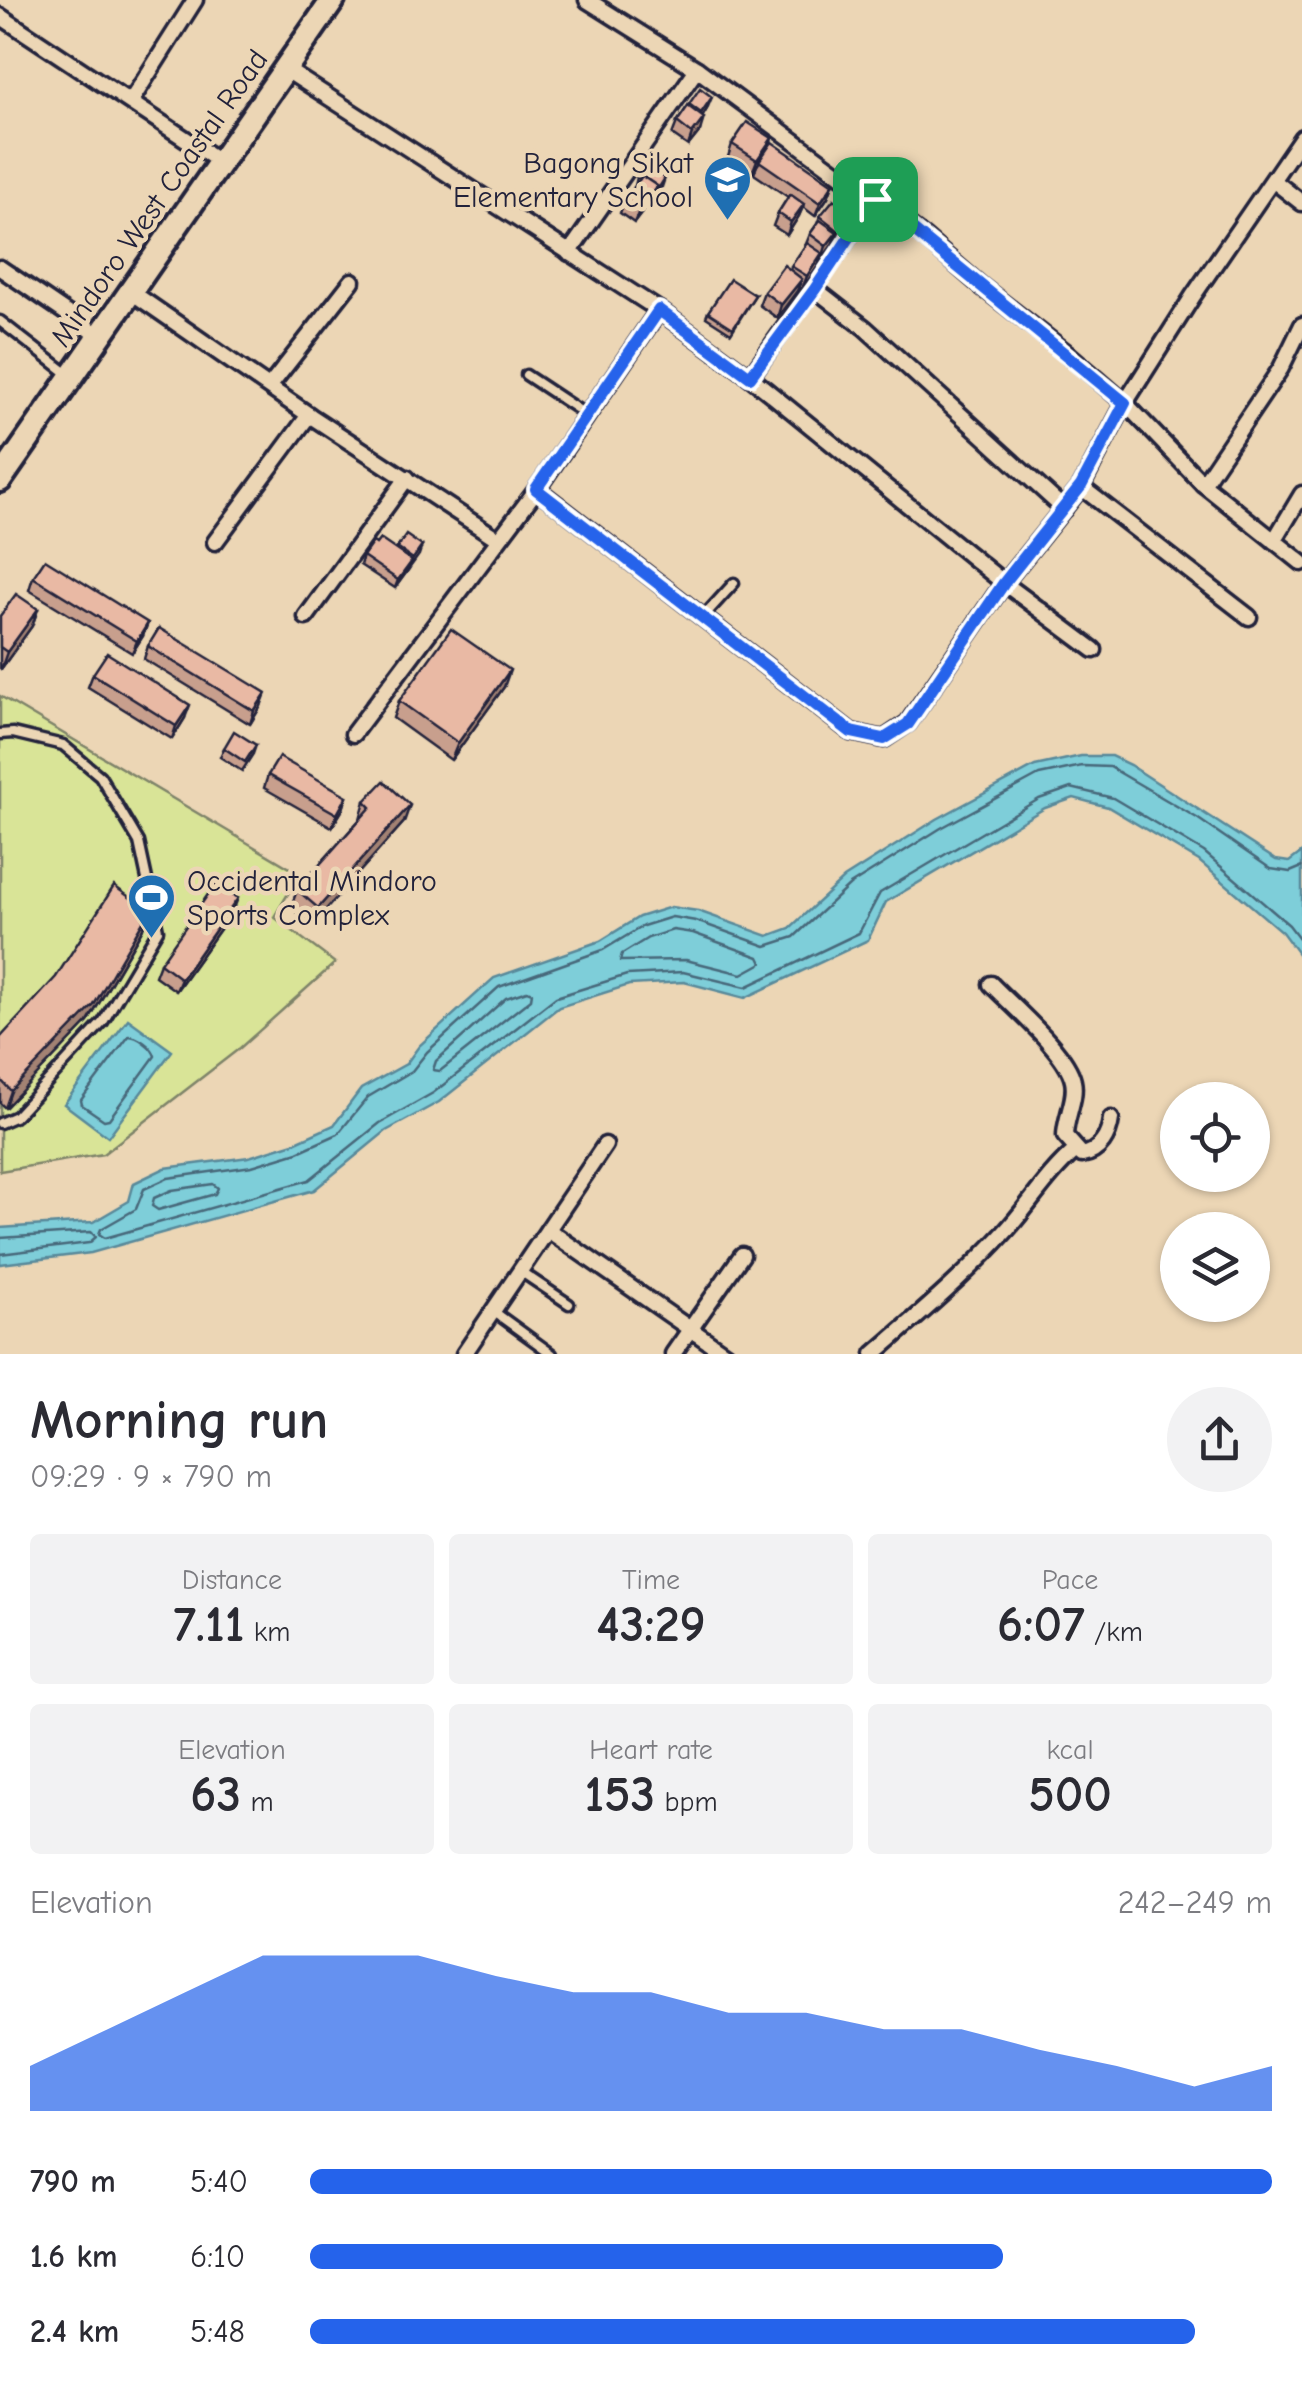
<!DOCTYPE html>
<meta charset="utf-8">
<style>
body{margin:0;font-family:"Comic Neue",sans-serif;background:#f2f2f3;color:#2b2b33;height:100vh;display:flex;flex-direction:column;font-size:38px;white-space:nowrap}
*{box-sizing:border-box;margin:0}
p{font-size:32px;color:#7c7c81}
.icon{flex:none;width:55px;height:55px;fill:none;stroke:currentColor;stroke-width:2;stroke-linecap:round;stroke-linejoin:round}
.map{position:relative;height:1354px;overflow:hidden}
.panel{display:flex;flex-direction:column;background:#fff;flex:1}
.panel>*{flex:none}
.buttons{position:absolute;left:1160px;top:1082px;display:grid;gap:20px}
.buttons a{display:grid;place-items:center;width:110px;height:110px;border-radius:50%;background:#fff;box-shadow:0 2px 8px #0004;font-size:50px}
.pin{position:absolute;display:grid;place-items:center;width:85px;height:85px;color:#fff;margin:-42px;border-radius:20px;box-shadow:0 5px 15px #0006}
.round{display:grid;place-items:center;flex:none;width:105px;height:105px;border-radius:52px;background:#f2f2f3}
.overview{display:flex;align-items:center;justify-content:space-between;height:170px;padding:0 30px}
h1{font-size:55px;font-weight:700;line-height:75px}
.figures{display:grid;grid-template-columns:repeat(3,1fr);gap:15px;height:170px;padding:10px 30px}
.figures div{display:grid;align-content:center;border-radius:10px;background:#f2f2f3;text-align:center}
.figures b{font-size:50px;font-weight:700}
.figures small{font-size:28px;font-weight:400}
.figures p{font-size:28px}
.chart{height:280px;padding:20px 30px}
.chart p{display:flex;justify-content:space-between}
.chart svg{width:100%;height:180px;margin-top:10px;fill:#2563eb;opacity:.7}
ul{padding:0 30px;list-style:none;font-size:32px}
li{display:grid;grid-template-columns:160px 120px 1fr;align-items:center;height:75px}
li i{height:25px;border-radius:12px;background:#2563eb}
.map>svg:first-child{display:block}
.green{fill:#d9e497;stroke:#7e8369;stroke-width:2.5}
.water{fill:#7eced9;stroke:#59899a;stroke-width:2.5}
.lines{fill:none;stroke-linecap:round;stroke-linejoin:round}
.shore{stroke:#47677a;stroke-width:2.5}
.service-casing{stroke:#22223b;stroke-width:15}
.minor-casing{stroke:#22223b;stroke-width:21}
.primary-casing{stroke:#22223b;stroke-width:30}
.service{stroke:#ecd6b5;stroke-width:8}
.minor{stroke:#ecd6b5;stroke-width:14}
.primary{stroke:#ecd6b5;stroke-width:22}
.wall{fill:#c89f8d;stroke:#22223b;stroke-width:2.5}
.shaded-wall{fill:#a38273;stroke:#22223b;stroke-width:2.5}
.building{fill:#e9b9a4;stroke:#22223b;stroke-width:2.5}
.route-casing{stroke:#fff;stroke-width:20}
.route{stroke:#2563eb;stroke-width:12}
.labels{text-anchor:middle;stroke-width:9;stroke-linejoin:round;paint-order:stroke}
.poi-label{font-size:30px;fill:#22223b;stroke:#ecd6b5;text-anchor:end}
.street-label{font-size:30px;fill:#22223b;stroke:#ecd6b5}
</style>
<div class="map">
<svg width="1302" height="1354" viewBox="0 0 1302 1354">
<rect width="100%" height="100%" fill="#ecd6b5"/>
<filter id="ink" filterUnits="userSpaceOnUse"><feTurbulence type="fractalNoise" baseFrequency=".01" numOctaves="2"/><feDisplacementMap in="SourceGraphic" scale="20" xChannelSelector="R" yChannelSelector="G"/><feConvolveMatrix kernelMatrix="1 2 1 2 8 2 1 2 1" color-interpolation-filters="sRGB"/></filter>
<g filter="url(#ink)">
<polygon class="green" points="0,696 300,874 274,917 335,963 240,1048 103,1154 0,1171"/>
<g class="water">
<polygon points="1081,756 1111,756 1130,765 1276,860 1289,862 1302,852 1302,959 1282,932 1199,861 1108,807 1074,798 1045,808 886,902 868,940 745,998 684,982 629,985 559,1007 439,1102 386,1131 314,1190 91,1253 0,1264 0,1228 93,1222 129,1201 134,1183 165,1168 249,1157 294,1143 334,1125 361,1089 406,1064 419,1046 494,978 600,941 639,917 671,907 698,911 768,936 790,928 844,878 937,819 1035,766"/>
<polygon points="128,1019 172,1051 108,1137 64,1104"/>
</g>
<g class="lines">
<g class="shore">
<polyline points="1302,867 1290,872 1271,869 1197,818 1110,767 1082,766 1039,775 941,828 850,885 794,937 766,946 696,921 672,917 643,926 603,950 499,987 427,1052 412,1071 368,1097 338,1134 298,1152 252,1166 168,1178 144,1189 136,1209 101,1229 99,1234 105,1238 309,1180 380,1123 433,1093 556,997 627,975 683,972 746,987 859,933 880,893 1039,799 1071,788 1113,798 1204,852 1289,925 1302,942"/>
<polygon points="673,930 693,933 759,957 762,963 742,974 686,960 620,961 622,954 648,938"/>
<polygon points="527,991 532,993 531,999 440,1071 433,1070 436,1061 506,998"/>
<path d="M 129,1036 C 137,1036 153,1047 155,1056 L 109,1119 L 104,1120 L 82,1105 L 81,1100 Z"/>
<polygon points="213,1184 218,1188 215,1194 158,1210 152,1206 154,1198 172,1190"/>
<polyline points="0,1238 91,1232 96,1237 89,1243 0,1254"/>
</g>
<defs>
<g id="service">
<polyline points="0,321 68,374"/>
<polyline points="526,375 588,416"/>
<polyline points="703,617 734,583"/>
<polyline points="0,734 13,733 63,745 100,776 139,842 158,930 103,1022 16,1116 0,1123"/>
<polyline points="520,1271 569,1304"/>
<polyline points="493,1311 552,1354"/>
</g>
<g id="minor">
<polyline points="587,0 697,69 924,237 981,286 1066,352 1125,403 1203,484 1302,563"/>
<polyline points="0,16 219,161"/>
<polyline points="285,69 659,310 750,377 1004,583 1094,650"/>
<polyline points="131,101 195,0"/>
<polyline points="1274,181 1302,203"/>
<polyline points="569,253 697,69"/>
<polyline points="0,268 100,336"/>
<polyline points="815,289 865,328 1064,509"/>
<polyline points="130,291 309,415 498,539"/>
<polyline points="750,377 875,199"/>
<polyline points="270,386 352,281"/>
<polyline points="1203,484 1281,368 1302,325"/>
<polyline points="1081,487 1249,617"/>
<polyline points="537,489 851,732 884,739 908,723 1004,583 1081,487 1125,403 1193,296 1302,137"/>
<polyline points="1274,541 1302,494"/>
<polyline points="215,542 309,415"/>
<polyline points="306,617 407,478"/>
<polyline points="353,734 537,489 659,310"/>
<path d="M 991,984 C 1012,1006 1067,1052 1073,1081 C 1077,1098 1065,1118 1065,1136 L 1082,1155 C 1100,1152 1109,1136 1111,1119"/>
<polyline points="548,1230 726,1354"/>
<polyline points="464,1354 605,1145"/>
<polyline points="673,1354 742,1255"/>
<path d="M 874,1354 C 919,1315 964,1277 1004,1233 C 1029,1206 1047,1175 1075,1151"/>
</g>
<polyline id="primary" points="0,480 333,0"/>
</defs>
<use href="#service" class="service-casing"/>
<use href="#minor" class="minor-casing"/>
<use href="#primary" class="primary-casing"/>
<use href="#service" class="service"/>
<use href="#minor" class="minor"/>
<use href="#primary" class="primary"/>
</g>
<g class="wall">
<polygon points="689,104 707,109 702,117 700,131 688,146 672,135 677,122"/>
<polygon points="772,138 768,148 833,184 828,197 815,216 803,207 799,216 787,235 773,226 778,213 788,197 754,174 757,165 752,173 728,157 732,144"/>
<polygon points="637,177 665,178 662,187 634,223 620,213 625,200 635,186"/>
<polygon points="852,214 847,227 834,243 833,243 822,259 820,258 818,266 802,289 799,287 777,318 759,305 764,292 790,269 806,244 810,234 817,224 820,216"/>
<polygon points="755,295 731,333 706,317 708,312"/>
<polygon points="376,544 396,550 397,548 422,546 419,555 395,588 360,565 363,556"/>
<polygon points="33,577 143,636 132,653 29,590"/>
<polygon points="38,609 32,626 1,669 0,668 0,616"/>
<polygon points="148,646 261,706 250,724 144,659"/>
<polygon points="93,674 185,718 172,739 88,687"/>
<polygon points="504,687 451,760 393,718 399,701"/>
<polygon points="256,745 253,754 242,771 220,757 224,748"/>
<polygon points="268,775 347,796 343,809 332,827 264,788"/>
<polygon points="365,801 404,822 312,925 291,907 297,890 360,819"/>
<polygon points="233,911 176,991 155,976 160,963"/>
<polygon points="143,928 88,1022 5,1108 0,1103 0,1038"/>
</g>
<g class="shaded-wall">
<polygon points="712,97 707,109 697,126 701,113"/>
<polygon points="704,118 700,131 688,146 692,134"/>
<polygon points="772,138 767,151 752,173 757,160"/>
<polygon points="833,184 828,197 815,216 820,203"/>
<polygon points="657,186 652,199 634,223 639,211"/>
<polygon points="804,204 799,216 787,235 791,222"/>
<polygon points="852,214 847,227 834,243 839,231"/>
<polygon points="837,232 832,245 822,259 826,246"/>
<polygon points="822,253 818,266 802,289 807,276"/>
<polygon points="802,279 797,291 777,318 781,305"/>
<polygon points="412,561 409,569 395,588 398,580"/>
<polygon points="38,609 32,626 1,669 7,652"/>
<polygon points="148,623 143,636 132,653 137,641"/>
<polygon points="510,670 504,687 451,760 458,743"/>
<polygon points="266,693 261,706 250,724 254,711"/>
<polygon points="190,705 185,718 172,739 176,726"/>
<polygon points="347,796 343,809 332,827 337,814"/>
<polygon points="410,805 404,822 312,925 318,908"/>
<polygon points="238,898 233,911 176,991 181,979"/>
<polygon points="149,911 143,928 88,1022 5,1108 11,1091"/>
</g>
<g class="building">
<polygon points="700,88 712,97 701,113 689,104"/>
<polygon points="688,106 704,118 692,134 677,122"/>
<polygon points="747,122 772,138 757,160 732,144"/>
<polygon points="772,142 833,184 820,203 759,161"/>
<polygon points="646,165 665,178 658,189 656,188 657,186 642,176 640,178 637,177"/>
<polygon points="642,176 657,186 639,211 625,200"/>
<polygon points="790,194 804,204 791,222 778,213"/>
<polygon points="834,199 852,214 839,231 820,216"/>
<polygon points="820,220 837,232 826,246 810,234"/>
<polygon points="807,243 822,253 807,276 791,266"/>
<polygon points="784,265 802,279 781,305 764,292"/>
<polygon points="730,279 755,295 733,328 708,312"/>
<polygon points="406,535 422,546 413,559 397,548"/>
<polygon points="380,539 412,561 398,580 363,556 373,542 376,544"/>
<polygon points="45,559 148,623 137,641 33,577"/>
<polygon points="16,594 38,609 7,652 0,647 0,616"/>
<polygon points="159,628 266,693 254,711 148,646"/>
<polygon points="451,629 510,670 458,743 399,701"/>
<polygon points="107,653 190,705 176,726 93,674"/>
<polygon points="234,731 256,745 245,762 224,748"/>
<polygon points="279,757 347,796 337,814 268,775"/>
<polygon points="384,781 410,805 318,908 297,890 371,807 365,801"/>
<polygon points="216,883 238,898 181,979 160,963"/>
<polygon points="114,886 149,911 94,1005 11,1091 0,1079 0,1038 56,977"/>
</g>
</g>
<g class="lines" filter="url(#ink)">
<defs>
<polygon id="route" points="875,199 1125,403 1081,486 1004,583 908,724 884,739 851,732 536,489 659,310 750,377 815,289"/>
</defs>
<use href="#route" class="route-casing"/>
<use href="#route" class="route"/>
</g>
<defs>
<symbol id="school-pin" viewBox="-11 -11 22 30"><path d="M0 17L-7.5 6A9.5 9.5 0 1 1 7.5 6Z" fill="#1f6fb2" stroke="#ecd6b5"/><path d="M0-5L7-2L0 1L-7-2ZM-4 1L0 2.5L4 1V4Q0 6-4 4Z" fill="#fff"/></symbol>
<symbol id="stadium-pin" viewBox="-11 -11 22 30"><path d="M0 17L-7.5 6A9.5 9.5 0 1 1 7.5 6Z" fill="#1f6fb2" stroke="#ecd6b5"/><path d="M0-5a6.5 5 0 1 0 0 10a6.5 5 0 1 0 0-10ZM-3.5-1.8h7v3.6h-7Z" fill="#fff"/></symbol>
</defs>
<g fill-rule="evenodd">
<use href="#school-pin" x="700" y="152" width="55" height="75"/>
<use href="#stadium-pin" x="124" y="870" width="55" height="75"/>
</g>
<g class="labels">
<g class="poi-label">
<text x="693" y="173">Bagong Sikat<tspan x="693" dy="34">Elementary School</tspan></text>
<text x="187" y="891" text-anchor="start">Occidental Mindoro<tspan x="187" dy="34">Sports Complex</tspan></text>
</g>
<g class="street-label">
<text transform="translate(159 198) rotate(-55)" y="10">Mindoro West Coastal Road</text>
</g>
</g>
</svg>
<div class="buttons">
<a><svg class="icon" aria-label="locate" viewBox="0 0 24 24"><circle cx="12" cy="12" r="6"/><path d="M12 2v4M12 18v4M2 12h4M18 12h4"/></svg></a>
<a><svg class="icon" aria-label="layers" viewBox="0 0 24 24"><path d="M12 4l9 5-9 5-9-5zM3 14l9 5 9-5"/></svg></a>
</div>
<div class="pin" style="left:875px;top:199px;background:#1e9e55"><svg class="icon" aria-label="arrive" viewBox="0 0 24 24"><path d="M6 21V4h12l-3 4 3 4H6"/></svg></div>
</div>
<section class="panel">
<div class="overview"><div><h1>Morning run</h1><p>09:29 · 9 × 790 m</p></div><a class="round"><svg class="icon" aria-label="share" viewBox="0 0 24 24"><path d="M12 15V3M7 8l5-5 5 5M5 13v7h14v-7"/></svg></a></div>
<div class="figures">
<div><p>Distance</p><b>7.11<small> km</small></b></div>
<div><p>Time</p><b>43:29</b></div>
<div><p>Pace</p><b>6:07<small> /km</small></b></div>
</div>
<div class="figures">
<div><p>Elevation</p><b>63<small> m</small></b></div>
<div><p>Heart rate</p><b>153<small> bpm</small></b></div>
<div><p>kcal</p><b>500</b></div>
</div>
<div class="chart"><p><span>Elevation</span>242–249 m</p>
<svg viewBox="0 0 160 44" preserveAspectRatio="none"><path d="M0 44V33L10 24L20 15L30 6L40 6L50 6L60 11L70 15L80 15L90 20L100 20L110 24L120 24L130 29L140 33L150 38L160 33V44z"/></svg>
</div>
<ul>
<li><b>790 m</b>5:40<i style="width:100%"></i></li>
<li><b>1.6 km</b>6:10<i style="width:72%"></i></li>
<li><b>2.4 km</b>5:48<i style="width:92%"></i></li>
</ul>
</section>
